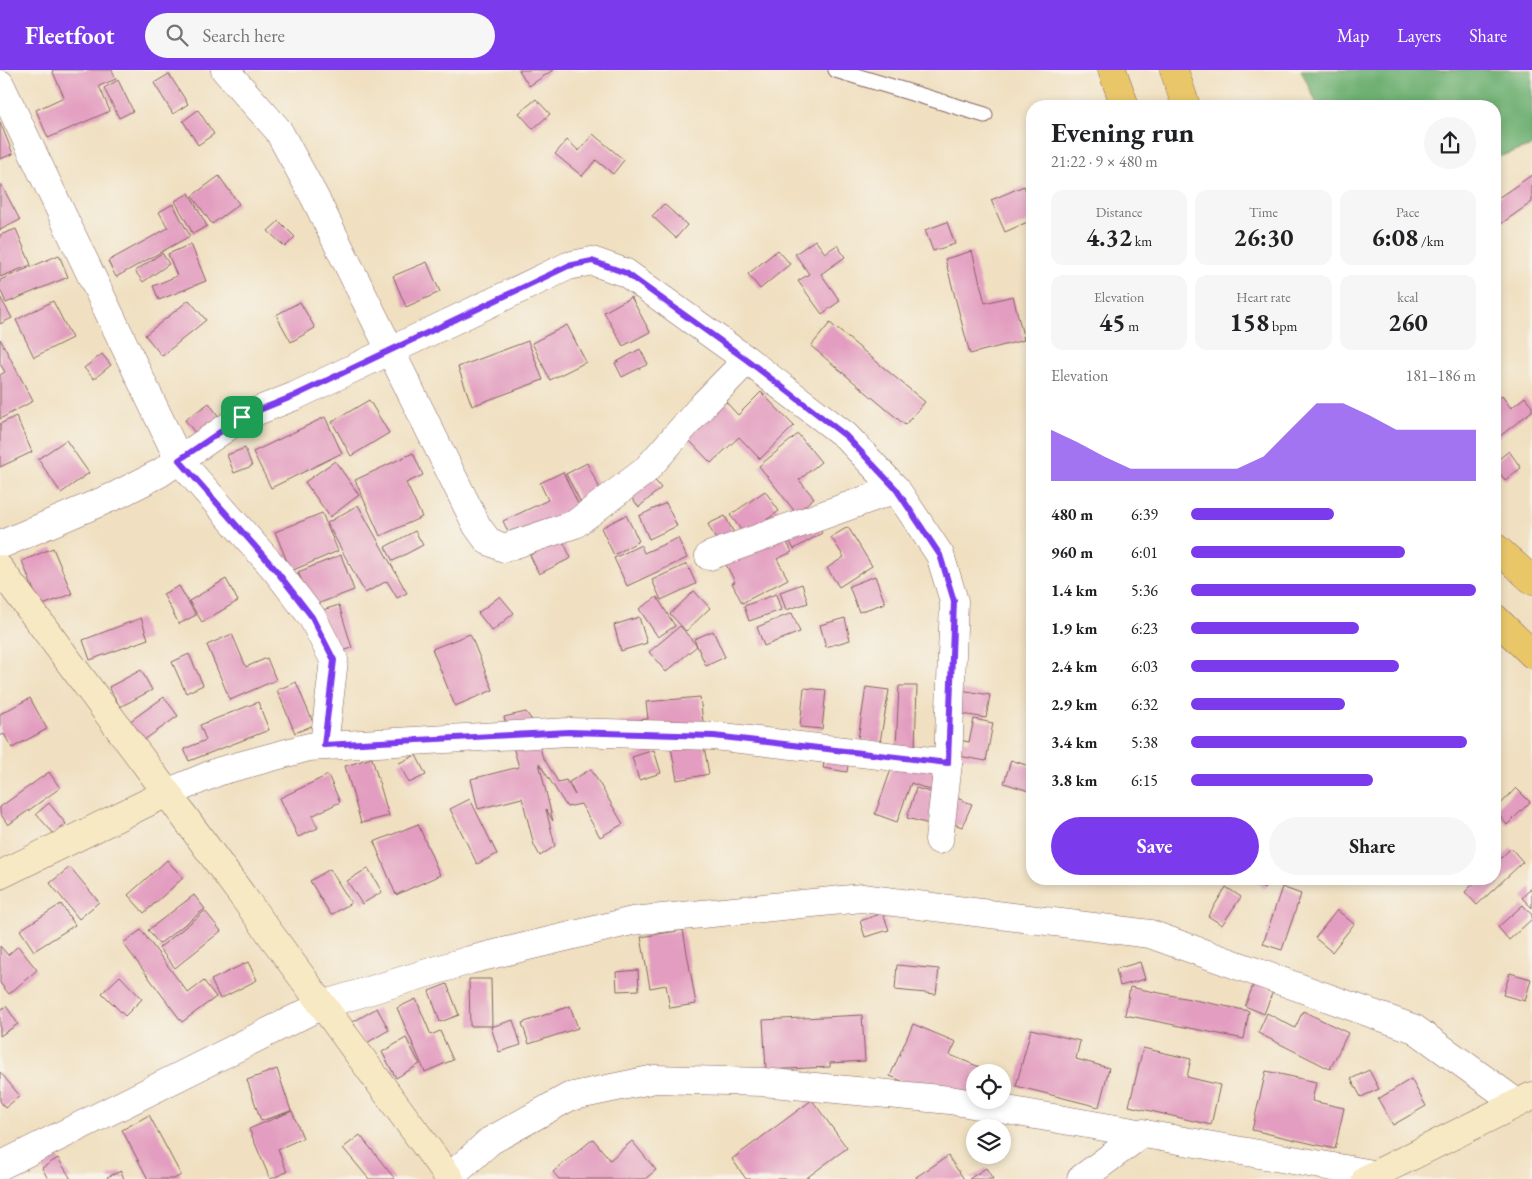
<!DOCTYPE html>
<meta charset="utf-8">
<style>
body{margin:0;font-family:"EB Garamond",serif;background:#f6f6f6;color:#202124;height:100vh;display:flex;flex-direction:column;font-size:19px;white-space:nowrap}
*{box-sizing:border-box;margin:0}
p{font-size:16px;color:#757577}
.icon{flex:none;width:28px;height:28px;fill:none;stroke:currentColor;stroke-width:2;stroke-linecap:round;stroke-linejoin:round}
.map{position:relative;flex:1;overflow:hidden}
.side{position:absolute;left:1026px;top:30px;width:475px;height:785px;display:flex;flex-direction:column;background:#fff;border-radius:20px;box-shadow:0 2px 8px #0003}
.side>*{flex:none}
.buttons{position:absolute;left:966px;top:994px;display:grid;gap:10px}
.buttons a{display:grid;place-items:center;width:45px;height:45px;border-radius:50%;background:#fff;box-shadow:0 2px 8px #0003;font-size:25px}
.pin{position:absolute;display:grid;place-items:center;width:42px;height:42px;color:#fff;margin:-21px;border-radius:10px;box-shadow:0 2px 8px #0006}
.round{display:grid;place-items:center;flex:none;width:52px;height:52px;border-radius:26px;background:#f6f6f6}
.overview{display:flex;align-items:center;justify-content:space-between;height:85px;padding:0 25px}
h1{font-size:28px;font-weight:700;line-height:38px}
.metrics{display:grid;grid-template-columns:repeat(3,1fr);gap:8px;height:85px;padding:5px 25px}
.metrics div{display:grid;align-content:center;border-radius:12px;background:#f6f6f6;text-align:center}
.metrics b{font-size:25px;font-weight:700}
.metrics small{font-size:14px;font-weight:400}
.metrics p{font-size:14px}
.chart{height:140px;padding:10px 25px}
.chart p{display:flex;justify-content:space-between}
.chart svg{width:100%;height:90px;margin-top:5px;fill:#7c3aed;opacity:.7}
.cta{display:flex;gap:10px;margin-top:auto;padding:10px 25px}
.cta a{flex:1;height:58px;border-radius:30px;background:#7c3aed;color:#fff;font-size:20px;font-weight:700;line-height:58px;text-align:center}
.cta a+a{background:#f6f6f6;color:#202124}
ul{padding:0 25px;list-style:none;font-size:16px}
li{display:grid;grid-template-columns:80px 60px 1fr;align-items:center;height:38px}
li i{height:12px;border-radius:6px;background:#7c3aed}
header{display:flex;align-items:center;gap:30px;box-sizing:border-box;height:70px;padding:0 25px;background:#7c3aed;color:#fff}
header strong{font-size:24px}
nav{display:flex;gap:28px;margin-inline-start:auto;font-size:18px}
.search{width:350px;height:45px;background:#f6f6f6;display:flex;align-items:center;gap:12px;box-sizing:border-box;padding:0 18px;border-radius:28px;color:#757577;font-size:19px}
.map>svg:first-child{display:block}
.forest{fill:#6eb072;stroke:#5c684e}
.building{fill:#e39dc0}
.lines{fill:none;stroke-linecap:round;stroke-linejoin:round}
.lane-casing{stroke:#846360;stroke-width:17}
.street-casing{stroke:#846360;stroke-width:29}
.secondary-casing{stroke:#846360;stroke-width:29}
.primary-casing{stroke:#846360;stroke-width:29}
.lane{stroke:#fff;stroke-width:15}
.street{stroke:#fff;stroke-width:28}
.secondary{stroke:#f6e9c3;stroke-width:28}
.primary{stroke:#e9c769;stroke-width:28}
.route-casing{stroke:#fff;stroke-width:10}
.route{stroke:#7c3aed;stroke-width:6}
</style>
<header>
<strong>Fleetfoot</strong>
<div class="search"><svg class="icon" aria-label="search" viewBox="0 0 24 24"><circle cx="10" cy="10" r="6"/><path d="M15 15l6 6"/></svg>Search here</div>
<nav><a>Map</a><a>Layers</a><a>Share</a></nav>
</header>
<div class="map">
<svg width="1532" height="1109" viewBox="0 0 1532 1109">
<rect width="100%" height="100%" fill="#f7f3e8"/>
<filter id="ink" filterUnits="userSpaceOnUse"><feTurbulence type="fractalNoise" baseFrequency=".02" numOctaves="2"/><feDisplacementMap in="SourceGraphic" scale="10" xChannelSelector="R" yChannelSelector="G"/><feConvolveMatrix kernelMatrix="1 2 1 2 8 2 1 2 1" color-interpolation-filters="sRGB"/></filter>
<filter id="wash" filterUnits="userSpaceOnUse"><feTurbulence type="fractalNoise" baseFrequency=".0096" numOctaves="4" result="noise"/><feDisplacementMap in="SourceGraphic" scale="20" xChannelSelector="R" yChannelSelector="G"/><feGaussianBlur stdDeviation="1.12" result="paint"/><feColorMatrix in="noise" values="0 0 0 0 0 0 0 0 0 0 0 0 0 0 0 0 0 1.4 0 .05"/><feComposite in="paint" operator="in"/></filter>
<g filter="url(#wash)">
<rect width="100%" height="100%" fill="#f0e0c1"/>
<polygon class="forest" points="1301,0 1532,0 1532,76 1495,88 1495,36 1318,36"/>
<g id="blocks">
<g class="building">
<polygon points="52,0 112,0 116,9 99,16 110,41 48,68 36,40 64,27"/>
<polygon points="519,0 553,0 529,16"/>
<polygon points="169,4 188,34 173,44 154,13"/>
<polygon points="118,10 133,41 119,48 104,18"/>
<polygon points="536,29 550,44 533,59 519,43"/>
<polygon points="198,40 214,64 198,75 183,51"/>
<polygon points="0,52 13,84 0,89"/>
<polygon points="593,64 624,90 613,104 596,90 582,106 555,84 567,70 579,81"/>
<polygon points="1532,105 1532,132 1495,158 1495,130"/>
<polygon points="219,106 239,134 212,154 192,126"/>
<polygon points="1,114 20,150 0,160 0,115"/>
<polygon points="1024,116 1032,136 1032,150 1005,162 991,130"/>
<polygon points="189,123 207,156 193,164 175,131"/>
<polygon points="173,134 190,166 116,207 108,191 168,158 159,142"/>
<polygon points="664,134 687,155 676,168 652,146"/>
<polygon points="279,151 295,167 285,177 268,161"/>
<polygon points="947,152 955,174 933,181 925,160"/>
<polygon points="16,159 31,195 0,207 0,165"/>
<polygon points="815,170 825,183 837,175 845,187 821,204 840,231 822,244 798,211 809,204 795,184"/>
<polygon points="191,174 206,211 159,230 153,216 177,206 168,184"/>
<polygon points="778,180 790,194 760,219 748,204"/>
<polygon points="972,181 985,233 1013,226 1024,270 970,284 945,189"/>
<polygon points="162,183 169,194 143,212 135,201"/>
<polygon points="59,185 68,207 6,233 0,219 0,210"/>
<polygon points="427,192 440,222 406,237 393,206"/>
<polygon points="0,227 12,248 0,254"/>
<polygon points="631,227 650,262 623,276 604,242"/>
<polygon points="189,230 206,250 162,286 145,265"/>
<polygon points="53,231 72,268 34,287 16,250"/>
<polygon points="300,232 315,258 291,272 276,245"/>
<polygon points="830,253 925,332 905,355 811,276"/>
<polygon points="567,255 586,292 550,310 532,273"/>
<polygon points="0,269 33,331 0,349 0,305 5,302 0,294"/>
<polygon points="528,271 543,310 472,336 458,297"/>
<polygon points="640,279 648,294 622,307 615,293"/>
<polygon points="102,284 111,295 94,309 84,298"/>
<polygon points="761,322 794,356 760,389 739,367 711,393 687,368 725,331 738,345"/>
<polygon points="1502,326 1511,338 1525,327 1532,336 1532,341 1495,370 1495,332"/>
<polygon points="369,330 389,363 351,386 332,352"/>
<polygon points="209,333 219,347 196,364 185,350"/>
<polygon points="16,346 32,382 0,397 0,354"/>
<polygon points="325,347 342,383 271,418 253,382"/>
<polygon points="798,364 821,392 799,410 814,428 796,443 759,396"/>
<polygon points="66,370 89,403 61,423 38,389"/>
<polygon points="245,378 252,396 234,403 227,385"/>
<polygon points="1509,381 1521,398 1505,410 1495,397 1495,392"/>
<polygon points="413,383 423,405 406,413 422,447 380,466 355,410"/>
<polygon points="335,391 359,425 330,447 305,412"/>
<polygon points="587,393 603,425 582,435 566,404"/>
<polygon points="563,402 581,440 513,472 503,451 548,430 540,413"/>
<polygon points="650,404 661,418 639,437 627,423"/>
<polygon points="765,421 779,441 745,465 730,445"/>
<polygon points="666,433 677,456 649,469 639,446"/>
<polygon points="358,435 407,523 397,528 387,511 365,523 327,453"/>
<polygon points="808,440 822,463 794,479 781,457"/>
<polygon points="322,443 338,481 291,501 275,462"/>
<polygon points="626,445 639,471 614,485 601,458"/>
<polygon points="725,446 735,465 718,474 708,454"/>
<polygon points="778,455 792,482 777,489 788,509 742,533 732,513 735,512 721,485"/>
<polygon points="848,457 872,496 839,517 827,498 844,487 831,467"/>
<polygon points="415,461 423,475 393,491 385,477"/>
<polygon points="678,468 687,488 627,516 614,488 641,475 644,483"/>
<polygon points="562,469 571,488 539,504 530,485"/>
<polygon points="53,478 72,524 40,536 22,491"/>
<polygon points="341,485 354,520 312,536 298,502"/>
<polygon points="687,494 696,514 661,530 652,510"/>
<polygon points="875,506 885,533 859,542 849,516"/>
<polygon points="226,509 238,531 202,552 189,531"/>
<polygon points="802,514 808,533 786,540 780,522"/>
<polygon points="179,516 196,545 179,554 163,524"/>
<polygon points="694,521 710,538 686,561 670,544"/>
<polygon points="776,524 781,540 749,551 744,536"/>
<polygon points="500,526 514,543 492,561 478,543"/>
<polygon points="657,527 675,556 658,567 639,539"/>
<polygon points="339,535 352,578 326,586 313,543"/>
<polygon points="792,543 800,562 764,576 757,557"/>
<polygon points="639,547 647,573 621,581 614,555"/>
<polygon points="141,548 148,569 90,590 83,570"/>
<polygon points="845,548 850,570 826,577 820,555"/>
<polygon points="680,556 697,576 666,602 649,582"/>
<polygon points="713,561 725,587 706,596 694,569"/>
<polygon points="232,564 246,597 267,588 276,610 230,630 207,575"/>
<polygon points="470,564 493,620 455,636 432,579"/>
<polygon points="189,584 203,615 186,623 172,592"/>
<polygon points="141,600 152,620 120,637 109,617"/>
<polygon points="296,612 314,655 295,663 277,620"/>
<polygon points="899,616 917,616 915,678 896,677"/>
<polygon points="866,617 889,620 880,672 858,669"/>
<polygon points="804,618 826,620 822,659 800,657"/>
<polygon points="955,619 990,625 986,648 951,642"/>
<polygon points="164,627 178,646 140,673 126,654"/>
<polygon points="700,627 704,660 701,660 709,704 677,710 669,666 616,653 648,649 646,632"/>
<polygon points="30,628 47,659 12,678 4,664 0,666 0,644"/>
<polygon points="258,632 269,660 189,691 184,679 206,670 200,655"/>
<polygon points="526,642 534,653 542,685 558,712 566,710 575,725 569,712 591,699 623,754 600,767 581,734 567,737 539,693 553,751 546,739 555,776 540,786 534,775 522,728 478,739 471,709 519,697 504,647"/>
<polygon points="974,649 993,653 986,691 942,683 945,667 969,672"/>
<polygon points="826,678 850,681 847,702 823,698"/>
<polygon points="654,680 661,703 639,710 632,687"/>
<polygon points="897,683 941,699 933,721 911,713 897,752 875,744"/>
<polygon points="416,685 426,705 409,713 399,693"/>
<polygon points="372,688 389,746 361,753 345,696"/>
<polygon points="1011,690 1032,697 1032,722 1004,713"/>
<polygon points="49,702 60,718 8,755 0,743 0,737"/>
<polygon points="328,705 340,732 312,746 318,758 298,767 280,728"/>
<polygon points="916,718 937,724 929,754 907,748"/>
<polygon points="1516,718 1530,732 1507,755 1495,740"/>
<polygon points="944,723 972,734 962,757 934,746"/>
<polygon points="470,729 497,784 477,794 450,739"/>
<polygon points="49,733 66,754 54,764 36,744"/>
<polygon points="418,754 440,805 396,825 374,772"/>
<polygon points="1511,778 1523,792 1477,835 1465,822 1477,810 1476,809 1495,809 1495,790 1497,792"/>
<polygon points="167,790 183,808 144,843 128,825"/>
<polygon points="70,797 99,832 79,849 50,813"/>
<polygon points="368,798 382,822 362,834 347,811"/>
<polygon points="330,799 351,833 331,845 310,811"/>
<polygon points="1253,809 1274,809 1264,819"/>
<polygon points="1226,817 1241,827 1222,855 1208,846"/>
<polygon points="1282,817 1301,824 1282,880 1263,874"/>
<polygon points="1532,817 1532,838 1522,828"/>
<polygon points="194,825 205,839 159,874 148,860"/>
<polygon points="61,834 75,855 34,881 20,860"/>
<polygon points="1523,835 1532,845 1532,849 1509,870 1498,857"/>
<polygon points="1337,840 1354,854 1332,882 1315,868"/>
<polygon points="205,841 221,861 175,898 159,878"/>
<polygon points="883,843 889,860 865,867 860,851"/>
<polygon points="141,860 188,923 204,911 216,927 182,952 123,873"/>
<polygon points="683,860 696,934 670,938 666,915 650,918 641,867"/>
<polygon points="0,876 8,885 18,876 37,900 9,924 0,913"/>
<polygon points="248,892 257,910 220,929 211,910"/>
<polygon points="1140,892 1145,909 1120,916 1116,899"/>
<polygon points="897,895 939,899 936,924 895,920"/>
<polygon points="638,900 639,920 617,921 616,902"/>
<polygon points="1510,903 1531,909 1525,931 1503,925"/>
<polygon points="120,906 142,929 125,946 102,923"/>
<polygon points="469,909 491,909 492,956 470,956"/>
<polygon points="1254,913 1273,921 1264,944 1245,936"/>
<polygon points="447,914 459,945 440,952 429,921"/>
<polygon points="1130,917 1249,941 1244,969 1125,945"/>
<polygon points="416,929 431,965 440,961 453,990 425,1002 397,938"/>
<polygon points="6,936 18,954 0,966 0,940"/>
<polygon points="570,936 578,958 529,974 522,953"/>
<polygon points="377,938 389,960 365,974 353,952"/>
<polygon points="1303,941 1348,963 1330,999 1258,963 1267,943 1295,958"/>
<polygon points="862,945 865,991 830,993 830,997 766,1000 763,950"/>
<polygon points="513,950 521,975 499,982 491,957"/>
<polygon points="913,954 956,972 950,985 992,1002 975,1002 975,1030 972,1041 890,1006"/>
<polygon points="1031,959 1080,971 1076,989 1109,998 1099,1037 1016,1016"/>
<polygon points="406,968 420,994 396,1008 382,982"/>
<polygon points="1143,978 1191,989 1187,1007 1220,1015 1211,1055 1129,1036"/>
<polygon points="277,999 291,1041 261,1051 247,1010"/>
<polygon points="1369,1000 1379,1019 1361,1027 1351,1009"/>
<polygon points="1266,1001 1316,1012 1312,1031 1344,1038 1335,1079 1252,1060"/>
<polygon points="0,1002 20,1026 5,1038 0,1031"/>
<polygon points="1411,1009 1426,1036 1393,1055 1378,1029"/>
<polygon points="812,1030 847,1078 805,1109 746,1109 732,1089"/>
<polygon points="292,1041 303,1068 278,1079 287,1102 270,1109 249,1059"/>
<polygon points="149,1045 181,1105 174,1109 148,1109 122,1060"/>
<polygon points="360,1065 395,1109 369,1109 343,1078"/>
<polygon points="593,1069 610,1090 632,1071 656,1100 645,1109 559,1109 553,1102"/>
<polygon points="948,1086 964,1109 917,1109 916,1107"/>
<polygon points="58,1088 71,1109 48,1109 42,1098"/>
<polygon points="986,1098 993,1109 969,1109"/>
<polygon points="121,1101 124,1109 108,1109 107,1107"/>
</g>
</g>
</g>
<g filter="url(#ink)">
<use href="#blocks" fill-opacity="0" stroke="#846360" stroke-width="1"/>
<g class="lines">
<defs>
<polyline id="lane" points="836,0 985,45"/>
<g id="street">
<polyline points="225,0 278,60 315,128 477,456 488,471 504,478 575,454 645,401 704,334 747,290"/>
<polyline points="0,14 179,390 275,499 312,547 334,590 324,675"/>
<polyline points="0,475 117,425 160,403 242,347 295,326 568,196 592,191 626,203 747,290 846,366 896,419 940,485 954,531 948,693 939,770"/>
<polyline points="709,486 896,419"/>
<polyline points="167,723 220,701 309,677 569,662 714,666 948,693"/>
<polyline points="0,1096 322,935 470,890 632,851 862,828 1150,864 1415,959 1517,1033"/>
<polyline points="448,1109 490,1071 569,1027 655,1009 763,1012 950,1030 1373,1104"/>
<polyline points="1081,1109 1143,1063"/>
</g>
<g id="secondary">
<polyline points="0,499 167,723 450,1109"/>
<polyline points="0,805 167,723"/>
<polyline points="1366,1109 1532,1026"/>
</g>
<g id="primary">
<polyline points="1112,0 1125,36"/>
<polyline points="1174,0 1186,36"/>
<polyline points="1495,477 1532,510"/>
<polyline points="1495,548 1532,584"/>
</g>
</defs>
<use href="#lane" class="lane-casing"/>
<use href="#street" class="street-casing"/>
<use href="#secondary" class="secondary-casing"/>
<use href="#primary" class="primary-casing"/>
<use href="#lane" class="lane"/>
<use href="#street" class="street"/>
<use href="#secondary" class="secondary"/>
<use href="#primary" class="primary"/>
</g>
</g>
<g class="lines" filter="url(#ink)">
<defs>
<polygon id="route" points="592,191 626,203 747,290 846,366 896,419 940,485 954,531 948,693 714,666 569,662 324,675 334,590 312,547 275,499 179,390 242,347 294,326 568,196"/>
</defs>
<use href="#route" class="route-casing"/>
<use href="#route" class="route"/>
</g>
</svg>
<div class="buttons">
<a><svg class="icon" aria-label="locate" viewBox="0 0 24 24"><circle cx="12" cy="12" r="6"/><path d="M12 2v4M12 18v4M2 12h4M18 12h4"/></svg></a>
<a><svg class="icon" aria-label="layers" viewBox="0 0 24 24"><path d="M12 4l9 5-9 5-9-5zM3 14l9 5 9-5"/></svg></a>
</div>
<div class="pin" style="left:242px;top:347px;background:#1e9e55"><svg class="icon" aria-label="arrive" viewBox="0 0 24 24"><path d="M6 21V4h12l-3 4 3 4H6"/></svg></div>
<section class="side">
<div class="overview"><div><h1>Evening run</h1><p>21:22 · 9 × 480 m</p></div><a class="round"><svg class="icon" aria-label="share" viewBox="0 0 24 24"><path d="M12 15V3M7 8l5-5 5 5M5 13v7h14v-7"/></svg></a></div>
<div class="metrics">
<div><p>Distance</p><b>4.32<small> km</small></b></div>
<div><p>Time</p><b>26:30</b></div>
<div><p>Pace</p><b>6:08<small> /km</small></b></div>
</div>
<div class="metrics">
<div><p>Elevation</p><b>45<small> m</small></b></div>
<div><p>Heart rate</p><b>158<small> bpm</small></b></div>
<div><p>kcal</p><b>260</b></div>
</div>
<div class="chart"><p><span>Elevation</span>181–186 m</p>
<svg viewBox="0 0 160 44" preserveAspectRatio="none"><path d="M0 44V19L10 25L20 32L30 38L40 38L50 38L60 38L70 38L80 32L90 19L100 6L110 6L120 12L130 19L140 19L150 19L160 19V44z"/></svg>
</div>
<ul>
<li><b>480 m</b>6:39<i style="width:50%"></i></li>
<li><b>960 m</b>6:01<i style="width:75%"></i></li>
<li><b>1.4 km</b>5:36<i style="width:100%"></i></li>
<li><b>1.9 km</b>6:23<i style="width:59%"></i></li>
<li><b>2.4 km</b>6:03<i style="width:73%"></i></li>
<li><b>2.9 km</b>6:32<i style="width:54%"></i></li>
<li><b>3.4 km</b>5:38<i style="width:97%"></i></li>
<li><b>3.8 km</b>6:15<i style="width:64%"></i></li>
</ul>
<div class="cta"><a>Save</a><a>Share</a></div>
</section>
</div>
